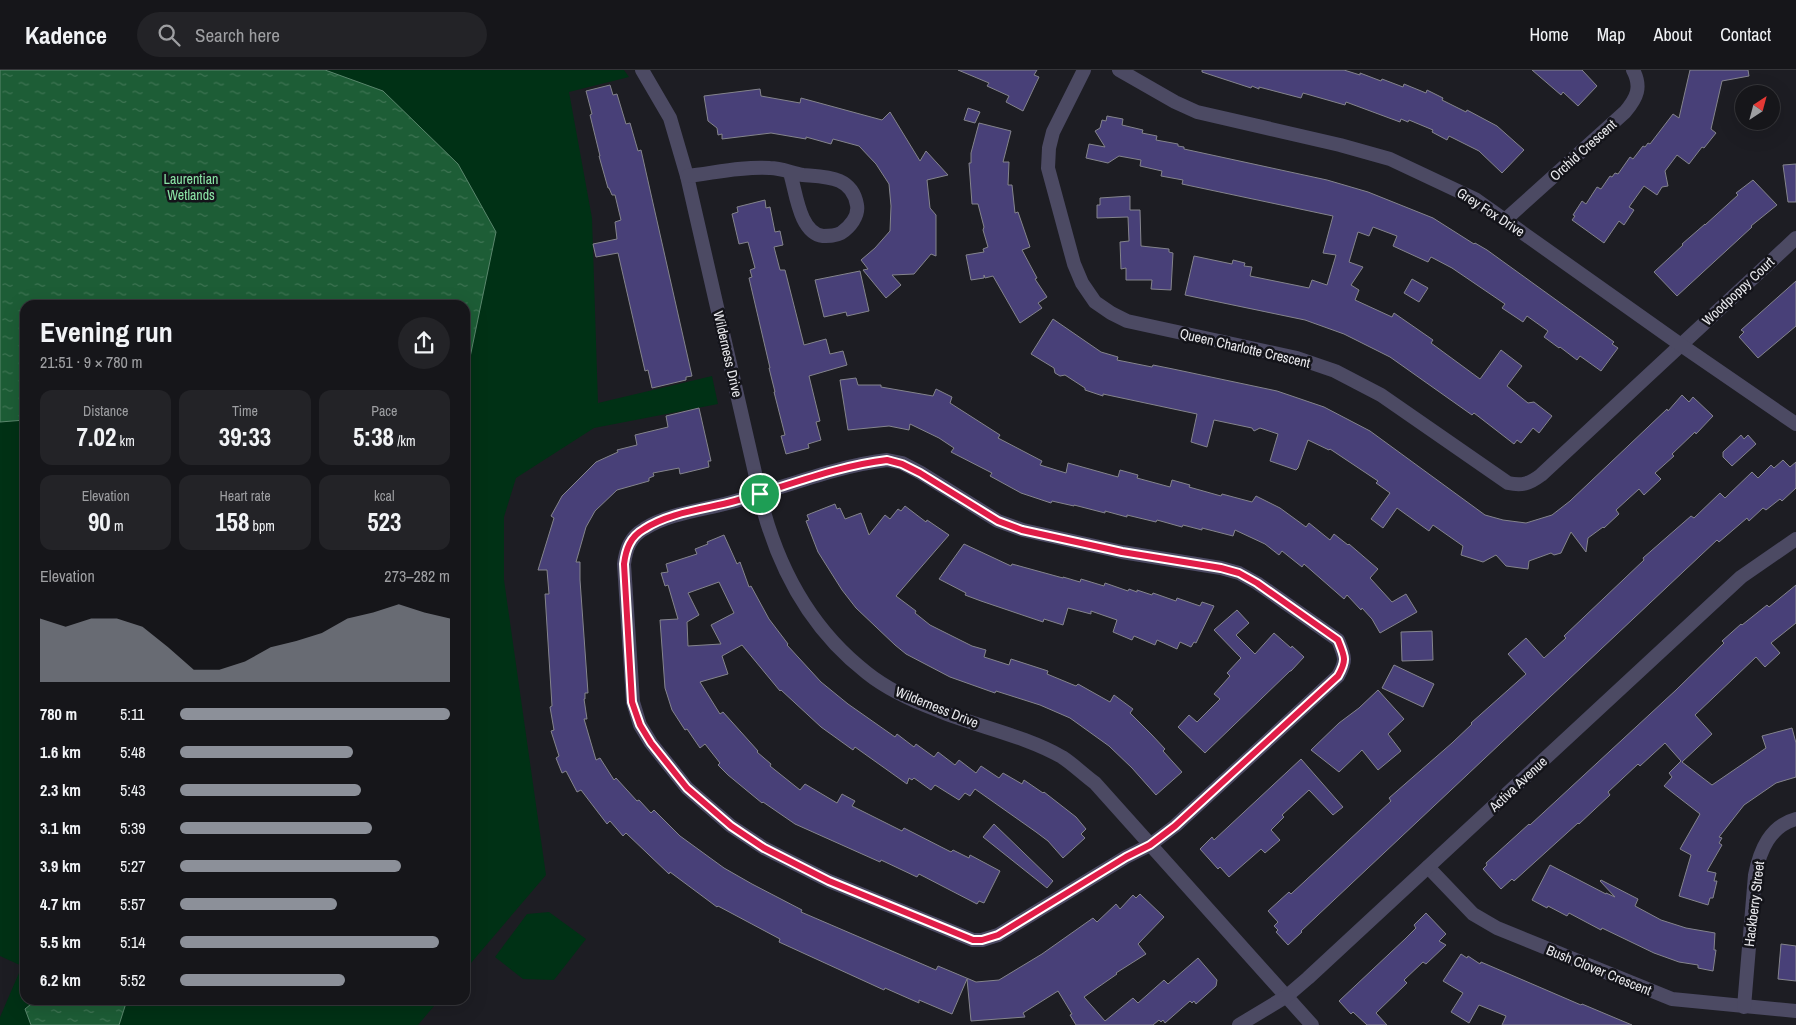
<!DOCTYPE html>
<meta charset="utf-8">
<style>
body{margin:0;font-family:"Archivo Narrow",sans-serif;background:#232327;color:#f1f3f6;height:100vh;display:flex;flex-direction:column;font-size:19px;white-space:nowrap}
*{box-sizing:border-box;margin:0}
p{font-size:16px;color:#9e9fa2}
.icon{flex:none;width:28px;height:28px;fill:none;stroke:currentColor;stroke-width:2;stroke-linecap:round;stroke-linejoin:round}
.map{position:relative;flex:1;overflow:hidden}
.drawer{position:absolute;left:20px;top:230px;width:450px;height:705px;display:flex;flex-direction:column;background:#16161a;border-radius:15px;box-shadow:0 5px 20px #0002,0 0 0 1px #353539}
.drawer>*{flex:none}
.needle{width:32px;rotate:36deg}
.tools{position:absolute;left:1735px;top:15px;display:grid;gap:10px}
.tools a{display:grid;place-items:center;width:45px;height:45px;border-radius:50%;background:#16161a;box-shadow:0 5px 20px #0002,0 0 0 1px #353539;font-size:25px}
.pin{position:absolute;display:grid;place-items:center;width:42px;height:42px;color:#fff;margin:-21px;border:2px solid #fff;border-radius:50%;box-shadow:0 1px 5px #0007}
.round{display:grid;place-items:center;flex:none;width:52px;height:52px;border-radius:26px;background:#232327}
.head{display:flex;align-items:center;justify-content:space-between;height:85px;padding:0 20px}
h1{font-size:28px;font-weight:800;line-height:38px}
.metrics{display:grid;grid-template-columns:repeat(3,1fr);gap:8px;height:85px;padding:5px 20px}
.metrics div{display:grid;align-content:center;border-radius:12px;background:#232327;text-align:center}
.metrics b{font-size:25px;font-weight:800}
.metrics small{font-size:14px;font-weight:400}
.metrics p{font-size:14px}
.chart{height:140px;padding:10px 20px}
.chart p{display:flex;justify-content:space-between}
.chart svg{width:100%;height:90px;margin-top:5px;fill:#8c9099;opacity:.7}
ul{padding:0 20px;list-style:none;font-size:16px}
li{display:grid;grid-template-columns:80px 60px 1fr;align-items:center;height:38px}
li i{height:12px;border-radius:6px;background:#8c9099}
header{display:flex;align-items:center;gap:30px;box-sizing:border-box;height:70px;padding:0 25px;background:#16161a;border-bottom:1px solid #353539}
header strong{font-size:24px}
nav{display:flex;gap:28px;margin-inline-start:auto;font-size:18px}
.search{width:350px;height:45px;background:#232327;display:flex;align-items:center;gap:12px;box-sizing:border-box;padding:0 18px;border-radius:28px;color:#9e9fa2;font-size:19px}
.map>svg:first-child{display:block}
.green{fill:#003115}
.water{fill:url(#water-ripples);stroke:#5a876d}
.building{fill:#484078;stroke:#84848c;fill-rule:evenodd}
.lines{fill:none;stroke-linecap:round;stroke-linejoin:round}
.minor{stroke:#4c4a63;stroke-width:14}
.route-casing{stroke:#fff;stroke-width:10}
.route{stroke:#e11d48;stroke-width:6}
.labels{text-anchor:middle;stroke-width:5;stroke-linejoin:round;paint-order:stroke}
.street-label{font-size:14px;fill:#e9e9ed;stroke:#14141a}
.park-label{font-size:14px;fill:#8be4a6;stroke:#14141a}
</style>
<header>
<strong>Kadence</strong>
<div class="search"><svg class="icon" aria-label="search" viewBox="0 0 24 24"><circle cx="10" cy="10" r="6"/><path d="M15 15l6 6"/></svg>Search here</div>
<nav><a>Home</a><a>Map</a><a>About</a><a>Contact</a></nav>
</header>
<div class="map">
<svg width="1796" height="955" viewBox="0 0 1796 955">
<defs>
<pattern id="water-ripples" width="26" height="14" patternUnits="userSpaceOnUse" patternTransform="scale(1.25)"><rect width="26" height="14" fill="#1d5d36"/><path d="M2 4q2-2 4 0t4 0M15 11q2-2 4 0t4 0" fill="none" stroke="#3e7453"/></pattern>
</defs>
<rect width="100%" height="100%" fill="#1d1d23"/>
<g class="green">
<polygon points="0,0 624,0 629,7 569,22 592,148 598,333 712,306 718,334 594,358 516,408 504,447 504,510 546,805 465,900 465,235 25,235 25,930 439,930 418,955 0,955 0,947 22,896 0,886"/>
<polygon points="549,842 586,869 554,910 523,909 495,887 527,844"/>
</g>
<g class="water">
<polygon points="0,0 325,0 383,21 458,94 496,162 468,297 465,298 465,235 25,235 25,350 0,352"/>
<polygon points="36,930 127,930 119,955 31,955 25,939"/>
</g>
<g class="building">
<polygon points="958,0 1037,0 1034,5 1039,7 1023,41 1006,32 1009,26 987,16 989,13"/>
<polygon points="1202,0 1344,0 1360,5 1360,3 1381,11 1382,9 1403,17 1404,14 1426,23 1427,20 1443,28 1442,30 1466,42 1467,40 1497,56 1524,80 1502,103 1479,81 1449,66 1447,70 1432,62 1433,60 1409,50 1408,52 1401,49 1400,52 1346,32 1345,35 1303,23 1301,28 1259,17 1259,19 1252,16 1251,18 1202,2"/>
<polygon points="1532,0 1582,0 1597,16 1578,36 1563,22 1561,25"/>
<polygon points="1690,0 1748,0 1749,6 1722,11 1711,59 1716,63 1704,78 1702,77 1689,94 1677,85 1665,101 1668,116 1662,117 1657,125 1644,116 1629,137 1634,140 1624,155 1619,151 1604,173 1572,150 1575,146 1573,145 1582,131 1586,134 1597,117 1601,119 1610,106 1612,107 1615,103 1618,104 1630,87 1633,89 1643,76 1645,77 1648,73 1650,74 1673,44 1679,48"/>
<polygon points="610,15 613,25 617,24 626,54 630,53 638,81 641,80 692,306 686,307 686,310 652,318 648,300 645,301 618,183 596,187 593,174 617,169 615,152 621,150 615,125 612,125 609,118 608,118 599,86 600,86 590,45 592,44 586,21"/>
<polygon points="760,19 761,26 800,33 801,28 882,50 890,42 920,91 926,81 948,105 927,110 930,138 936,145 936,186 931,184 914,204 892,205 901,215 886,228 863,200 868,199 861,190 875,178 890,161 891,136 889,114 876,94 859,76 833,69 831,74 806,67 806,69 771,63 722,69 722,64 718,65 717,58 708,51 704,26"/>
<polygon points="968,38 980,42 975,53 964,50"/>
<polygon points="1107,46 1123,49 1122,55 1143,60 1142,63 1157,66 1156,70 1178,74 1178,76 1184,77 1184,79 1327,110 1368,122 1433,148 1474,174 1475,173 1487,180 1595,258 1614,272 1612,274 1618,278 1601,301 1580,286 1577,290 1560,277 1559,278 1544,267 1548,261 1527,246 1523,252 1502,238 1505,234 1452,198 1431,187 1428,192 1393,176 1397,166 1373,157 1369,166 1358,162 1349,192 1363,197 1351,215 1359,220 1355,230 1392,247 1394,243 1433,270 1431,273 1480,309 1501,280 1522,296 1507,316 1528,333 1534,332 1552,346 1539,363 1533,358 1521,373 1517,370 1514,374 1474,343 1472,345 1390,287 1344,264 1305,250 1185,225 1194,186 1232,194 1233,190 1245,193 1244,196 1252,197 1250,206 1309,218 1312,210 1327,215 1336,185 1323,183 1333,146 1182,114 1183,110 1161,106 1162,101 1140,96 1141,90 1119,86 1108,93 1086,88 1089,74 1105,77 1095,61 1100,58 1102,50 1106,51"/>
<polygon points="979,53 1011,61 1003,92 1009,92 1008,115 1012,115 1015,143 1018,142 1030,177 1022,180 1037,208 1035,209 1047,227 1038,233 1042,238 1020,253 993,206 985,208 984,205 984,208 971,210 966,185 984,182 983,179 988,177 983,160 984,157 978,134 972,134 969,93 971,93 971,83"/>
<polygon points="1796,94 1796,132 1788,132 1783,95"/>
<polygon points="1753,110 1777,135 1751,156 1752,157 1677,226 1654,202 1683,175 1682,174 1705,154 1705,155 1738,125 1736,123"/>
<polygon points="1130,126 1130,140 1140,140 1141,176 1169,179 1169,182 1173,183 1171,220 1151,219 1152,210 1126,210 1126,198 1121,199 1120,172 1129,171 1128,147 1097,148 1097,135 1100,135 1100,128"/>
<polygon points="765,130 766,138 770,137 775,162 780,161 783,175 774,177 780,200 785,200 804,275 826,269 830,284 843,281 847,295 809,306 820,351 816,352 821,370 808,374 809,378 786,384 781,366 785,365 774,322 775,322 769,298 770,298 749,208 752,207 750,200 755,198 748,172 739,174 732,144 738,142 737,137"/>
<polygon points="860,201 869,241 847,246 846,242 824,247 815,210"/>
<polygon points="1412,209 1428,218 1419,232 1404,223"/>
<polygon points="1796,211 1796,256 1758,288 1739,267 1744,262 1741,260"/>
<polygon points="1053,249 1101,282 1118,287 1117,290 1152,297 1153,295 1173,299 1277,321 1324,337 1370,361 1485,445 1503,450 1526,453 1552,445 1570,431 1667,339 1668,341 1682,325 1689,332 1693,327 1713,346 1696,364 1695,362 1672,384 1674,386 1655,403 1661,409 1644,425 1639,419 1616,440 1619,444 1604,458 1603,457 1588,468 1586,482 1571,462 1561,483 1554,485 1551,483 1529,491 1528,499 1506,496 1496,485 1483,492 1461,485 1463,476 1433,455 1429,461 1397,438 1383,458 1371,449 1390,423 1376,413 1378,411 1330,379 1329,380 1308,370 1298,398 1296,400 1270,391 1278,364 1260,358 1254,361 1252,358 1214,350 1207,377 1191,372 1197,344 1103,324 1103,326 1085,320 1085,318 1065,305 1060,306 1055,303 1054,298 1031,284"/>
<polygon points="856,308 858,315 881,315 881,317 933,326 936,319 952,327 950,333 1000,365 998,368 1042,391 1040,395 1066,403 1068,393 1118,407 1120,400 1138,405 1137,408 1170,417 1172,410 1190,415 1189,417 1221,426 1222,424 1252,432 1256,426 1280,438 1306,457 1309,453 1330,470 1334,464 1348,475 1349,474 1378,499 1370,508 1392,532 1406,524 1417,542 1380,563 1372,549 1362,538 1361,540 1347,525 1344,529 1304,494 1302,497 1282,481 1279,485 1265,474 1235,460 1233,466 1202,458 1202,460 1183,455 1182,457 1157,450 1156,452 1127,445 1127,447 1105,441 1105,443 1074,435 1074,436 1052,431 1051,433 1021,423 990,406 992,403 951,382 954,378 939,368 910,354 909,360 889,356 848,360 840,310"/>
<polygon points="699,338 711,391 708,391 709,397 680,404 679,398 653,403 654,406 649,408 649,411 617,420 595,441 586,457 576,492 580,492 580,510 588,623 585,623 585,629 584,629 587,649 584,649 596,690 600,688 614,710 616,708 637,731 639,730 651,743 654,740 680,766 724,798 752,814 802,840 801,842 936,900 938,896 976,912 999,910 1042,884 1093,848 1097,852 1116,834 1120,839 1133,825 1136,828 1140,824 1164,847 1138,874 1146,884 1116,903 1117,904 1084,927 1105,951 1133,928 1138,933 1164,910 1168,914 1198,888 1217,910 1216,916 1196,934 1194,931 1192,933 1190,931 1165,953 1163,950 1161,952 1159,950 1153,955 1076,955 1070,945 1072,944 1058,921 1023,943 1025,947 971,951 967,909 952,944 919,930 919,933 885,918 884,920 779,872 780,869 718,836 717,837 670,802 669,804 626,763 623,766 610,751 607,754 581,720 577,722 566,701 562,703 556,688 559,686 551,661 554,660 550,637 552,636 545,524 549,524 547,500 538,500 554,448 551,446 562,426 596,392 618,382 617,380 637,375 635,365 668,357 666,346"/>
<polygon points="1741,365 1744,369 1748,365 1756,374 1732,396 1723,387 1723,382"/>
<polygon points="1783,390 1790,397 1796,392 1796,418 1782,431 1780,429 1766,440 1763,438 1749,451 1747,448 1719,472 1717,470 1301,861 1302,862 1288,875 1276,862 1278,860 1274,856 1278,852 1268,841 1289,822 1291,824 1391,731 1389,728 1452,673 1472,654 1471,653 1526,604 1508,584 1526,568 1544,588 1566,568 1564,566 1644,490 1643,488 1691,446 1694,448 1720,423 1725,428 1752,402 1758,408 1771,395 1774,398"/>
<polygon points="835,434 837,439 840,438 845,449 861,443 869,465 885,445 890,449 898,439 901,441 905,436 926,452 927,450 949,465 896,526 916,541 915,543 930,555 972,576 986,580 984,587 1009,595 1011,589 1048,601 1047,604 1076,616 1078,614 1110,632 1114,625 1133,639 1130,643 1152,665 1165,679 1163,681 1182,702 1156,725 1132,698 1109,676 1070,648 1040,635 996,621 995,623 950,607 906,584 895,575 856,538 842,520 818,482 806,451 809,450 807,445"/>
<path d="M 724,465 L 737,494 L 740,492 L 749,517 L 751,516 L 769,549 L 788,574 L 787,575 L 821,612 L 848,634 L 895,667 L 897,664 L 914,677 L 916,674 L 934,687 L 938,682 L 955,695 L 959,690 L 976,703 L 981,696 L 999,708 L 1003,703 L 1022,714 L 1024,710 L 1043,723 L 1044,722 L 1076,747 L 1086,759 L 1081,764 L 1085,768 L 1063,788 L 1048,771 L 1036,762 L 975,719 L 970,726 L 965,723 L 959,730 L 935,715 L 931,720 L 914,708 L 912,710 L 909,708 L 907,714 L 855,677 L 853,680 L 821,657 L 781,620 L 780,621 L 742,575 L 722,586 L 728,604 L 700,612 L 720,644 L 723,642 L 758,681 L 757,682 L 771,694 L 770,696 L 800,720 L 805,714 L 837,733 L 842,724 L 855,731 L 852,736 L 902,761 L 904,758 L 951,782 L 953,780 L 969,788 L 970,785 L 1000,801 L 984,833 L 979,831 L 977,834 L 919,804 L 917,807 L 881,790 L 880,792 L 795,754 L 763,732 L 762,733 L 728,705 L 718,695 L 720,693 L 705,674 L 700,678 L 687,659 L 685,660 L 672,640 L 665,618 L 660,550 L 678,549 L 668,515 L 665,516 L 661,503 L 668,502 L 666,494 L 697,484 L 695,479 L 708,474 L 707,472 ZM 719,512 L 734,543 L 711,555 L 721,574 L 688,576 L 687,552 L 699,545 L 688,523 Z"/>
<polygon points="964,474 1011,496 1012,494 1063,508 1063,507 1080,512 1081,509 1104,516 1105,513 1128,521 1129,519 1137,522 1137,520 1152,525 1153,523 1176,531 1177,528 1200,536 1202,532 1214,536 1196,573 1194,572 1191,577 1180,572 1177,579 1157,570 1155,575 1134,566 1132,570 1113,562 1117,550 1091,541 1091,544 1068,538 1063,555 1044,549 1043,552 981,531 965,525 966,523 939,509"/>
<polygon points="1796,515 1796,553 1771,573 1780,583 1765,597 1756,587 1695,645 1712,664 1682,692 1712,715 1766,678 1762,666 1792,658 1796,673 1796,707 1776,713 1744,735 1719,767 1722,768 1719,773 1722,775 1707,801 1716,803 1714,811 1717,811 1713,828 1710,828 1708,835 1679,826 1691,785 1680,779 1700,744 1664,716 1672,707 1669,703 1681,691 1665,673 1640,696 1638,694 1608,722 1610,725 1579,754 1578,753 1514,811 1512,809 1501,819 1483,799 1487,795 1486,793 1529,754 1530,755 1676,620 1724,573 1722,571 1741,554 1742,555 1767,535 1769,537"/>
<polygon points="1237,540 1249,553 1236,565 1255,584 1274,563 1291,578 1292,576 1304,587 1291,601 1290,601 1205,683 1178,657 1189,645 1197,652 1220,629 1214,624 1230,606 1227,603 1241,588 1214,560"/>
<polygon points="1432,561 1433,590 1402,591 1401,562"/>
<polygon points="1394,595 1434,614 1423,637 1382,618"/>
<polygon points="1378,620 1404,649 1388,664 1401,681 1378,700 1362,680 1339,702 1311,680 1339,653 1359,638"/>
<polygon points="1301,689 1343,737 1333,745 1309,720 1282,745 1284,747 1271,760 1280,770 1265,783 1261,779 1229,807 1220,797 1218,799 1200,779 1212,767 1214,770"/>
<polygon points="994,754 1053,811 1047,818 983,767"/>
<polygon points="1550,795 1606,824 1606,823 1615,827 1600,811 1601,810 1638,829 1635,836 1661,850 1686,858 1715,863 1714,880 1716,880 1713,901 1698,898 1698,895 1679,892 1654,883 1602,858 1601,860 1569,843 1567,846 1548,836 1547,838 1532,830"/>
<polygon points="1426,843 1446,864 1439,871 1446,875 1426,894 1423,892 1404,910 1407,913 1376,943 1387,955 1367,955 1353,942 1351,944 1339,931 1405,869 1416,858 1414,855"/>
<polygon points="1781,874 1796,876 1796,911 1778,909"/>
<polygon points="1461,884 1467,888 1468,886 1480,894 1481,892 1581,935 1582,934 1632,955 1502,955 1506,946 1479,935 1469,953 1451,942 1463,923 1443,911"/>
</g>
<g class="lines">
<g class="minor">
<path d="M 642,0 L 670,48 L 687,106 L 764,442 C 782,506 814,562 867,603 C 887,619 913,631 937,640 C 978,657 1023,665 1062,687 C 1073,694 1084,705 1095,713 L 1312,955"/>
<path d="M 1084,0 L 1053,62 L 1049,78 L 1048,98 L 1074,194 L 1082,213 L 1095,232 L 1111,243 L 1127,251 L 1297,288 L 1335,301 L 1381,325 L 1508,413 C 1522,416 1529,414 1541,405 L 1796,168"/>
<polyline points="1119,0 1175,32 1197,42 1340,75 1390,89 1475,129 1681,275 1796,354"/>
<path d="M 687,106 C 714,103 743,96 770,98 C 781,98 792,103 803,105 C 826,107 852,106 857,135 C 859,146 850,157 841,163 C 835,166 830,166 823,166 C 799,163 796,121 790,103"/>
<path d="M 1505,150 L 1625,42 C 1637,28 1642,17 1633,0"/>
<path d="M 887,390 L 902,393 L 921,403 L 998,451 L 1023,460 L 1122,482 L 1221,498 L 1239,503 L 1257,513 L 1338,570 C 1345,587 1347,590 1338,606 L 1175,756 L 1150,775 L 1126,787 L 998,865 L 982,870 L 973,870 L 829,811 L 764,778 L 731,756 L 687,718 L 651,673 L 640,655 L 633,632 L 624,494 C 626,479 630,467 644,459 C 669,443 703,440 732,432 C 783,418 835,396 887,390 Z"/>
<polyline points="1428,797 1473,844 1497,858 1672,929 1796,941"/>
<path d="M 1744,937 L 1755,805 C 1760,780 1770,756 1796,749"/>
<polyline points="1239,955 1287,926 1308,908 1741,507 1796,469"/>
</g>
</g>
<g class="lines">
<defs>
<path id="route" d="M 887,390 L 902,394 L 920,403 L 998,451 L 1022,460 L 1122,482 L 1221,498 L 1239,503 L 1257,513 L 1338,570 C 1345,587 1347,590 1338,606 L 1175,756 L 1150,775 L 1126,787 L 998,865 L 982,870 L 973,870 L 829,811 L 764,778 L 731,756 L 687,718 L 651,673 L 640,655 L 632,632 L 624,494 C 626,479 630,467 644,459 C 670,442 706,439 735,431 C 785,417 836,396 887,390 Z"/>
</defs>
<use href="#route" class="route-casing"/>
<use href="#route" class="route"/>
</g>
<g class="labels">
<g class="street-label">
<text transform="translate(1583 80) rotate(-42)" y="5">Orchid Crescent</text>
<text transform="translate(1491 142) rotate(33)" y="5">Grey Fox Drive</text>
<text transform="translate(1738 221) rotate(-43)" y="5">Woodpoppy Court</text>
<text transform="translate(1245 278) rotate(13)" y="5">Queen Charlotte Crescent</text>
<text transform="translate(728 284) rotate(77)" y="5">Wilderness Drive</text>
<text transform="translate(937 637) rotate(22)" y="5">Wilderness Drive</text>
<text transform="translate(1518 714) rotate(-43)" y="5">Activa Avenue</text>
<text transform="translate(1754 834) rotate(-83)" y="5">Hackberry Street</text>
<text transform="translate(1599 900) rotate(22)" y="5">Bush Clover Crescent</text>
</g>
<g class="park-label">
<text x="191" y="114">Laurentian<tspan x="191" dy="16">Wetlands</tspan></text>
</g>
</g>
</svg>
<div class="tools">
<a><svg class="needle" viewBox="-14 -14 28 28"><path d="M0-13l5 13h-10z" fill="#e53935"/><path d="M0 13l5-13h-10z" fill="#9e9fa2"/></svg></a>
</div>
<div class="pin" style="left:760px;top:424px;background:#1e9e55"><svg class="icon" aria-label="arrive" viewBox="0 0 24 24"><path d="M6 21V4h12l-3 4 3 4H6"/></svg></div>
<section class="drawer">
<div class="head"><div><h1>Evening run</h1><p>21:51 · 9 × 780 m</p></div><a class="round"><svg class="icon" aria-label="share" viewBox="0 0 24 24"><path d="M12 15V3M7 8l5-5 5 5M5 13v7h14v-7"/></svg></a></div>
<div class="metrics">
<div><p>Distance</p><b>7.02<small> km</small></b></div>
<div><p>Time</p><b>39:33</b></div>
<div><p>Pace</p><b>5:38<small> /km</small></b></div>
</div>
<div class="metrics">
<div><p>Elevation</p><b>90<small> m</small></b></div>
<div><p>Heart rate</p><b>158<small> bpm</small></b></div>
<div><p>kcal</p><b>523</b></div>
</div>
<div class="chart"><p><span>Elevation</span>273–282 m</p>
<svg viewBox="0 0 160 44" preserveAspectRatio="none"><path d="M0 44V13L10 17L20 13L30 13L40 17L50 27L60 38L70 38L80 34L90 27L100 24L110 20L120 13L130 10L140 6L150 10L160 13V44z"/></svg>
</div>
<ul>
<li><b>780 m</b>5:11<i style="width:100%"></i></li>
<li><b>1.6 km</b>5:48<i style="width:64%"></i></li>
<li><b>2.3 km</b>5:43<i style="width:67%"></i></li>
<li><b>3.1 km</b>5:39<i style="width:71%"></i></li>
<li><b>3.9 km</b>5:27<i style="width:82%"></i></li>
<li><b>4.7 km</b>5:57<i style="width:58%"></i></li>
<li><b>5.5 km</b>5:14<i style="width:96%"></i></li>
<li><b>6.2 km</b>5:52<i style="width:61%"></i></li>
</ul>
</section>
</div>
